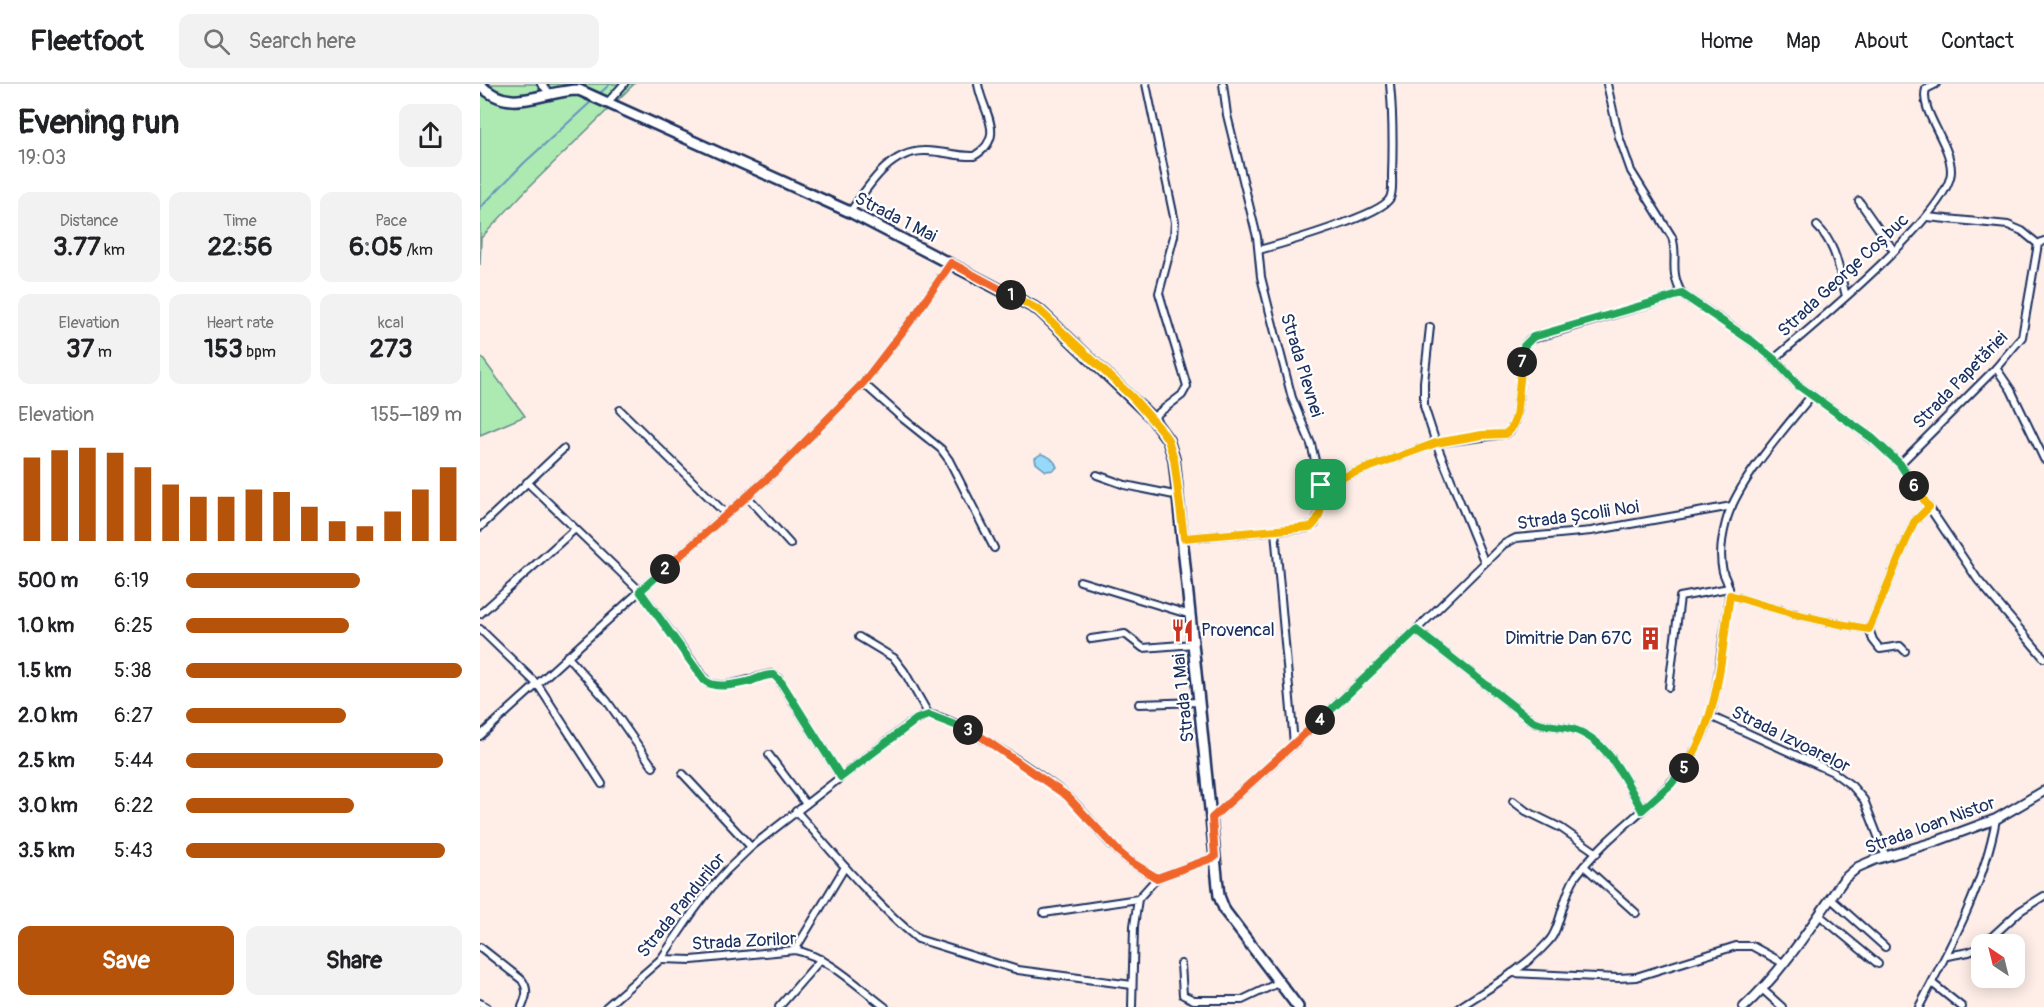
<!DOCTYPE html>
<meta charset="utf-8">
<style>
body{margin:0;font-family:Pangolin,sans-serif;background:#f2f2f2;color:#202124;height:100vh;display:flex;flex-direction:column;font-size:22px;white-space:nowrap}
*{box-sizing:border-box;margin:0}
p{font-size:20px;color:#757577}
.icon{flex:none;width:33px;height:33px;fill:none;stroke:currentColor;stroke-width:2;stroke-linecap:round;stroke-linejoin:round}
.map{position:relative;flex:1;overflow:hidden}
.details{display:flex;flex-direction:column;background:#fff;width:480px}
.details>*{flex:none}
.needle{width:39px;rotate:325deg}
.tools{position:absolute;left:1491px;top:850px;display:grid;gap:12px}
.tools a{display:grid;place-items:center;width:54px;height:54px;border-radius:12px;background:#fff;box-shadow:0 3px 15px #0003;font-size:30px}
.pin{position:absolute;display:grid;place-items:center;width:51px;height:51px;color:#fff;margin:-26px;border-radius:12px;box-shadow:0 3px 9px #0006}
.km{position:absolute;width:30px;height:30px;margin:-15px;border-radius:50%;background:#222;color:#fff;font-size:16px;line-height:30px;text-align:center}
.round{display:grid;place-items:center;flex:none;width:63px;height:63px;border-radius:12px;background:#f2f2f2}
.summary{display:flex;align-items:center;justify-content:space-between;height:102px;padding:0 18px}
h1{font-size:33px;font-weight:700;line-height:45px}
.stats{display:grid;grid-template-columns:repeat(3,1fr);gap:9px;height:102px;padding:6px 18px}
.stats div{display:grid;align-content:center;border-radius:12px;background:#f2f2f2;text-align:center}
.stats b{font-size:26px;font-weight:700}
.stats small{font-size:16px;font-weight:400}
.stats p{font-size:16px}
.chart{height:168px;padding:12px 18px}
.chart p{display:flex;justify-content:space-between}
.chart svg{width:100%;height:108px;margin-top:6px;stroke:#b45309;stroke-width:6}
.primary-button{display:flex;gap:12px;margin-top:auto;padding:12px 18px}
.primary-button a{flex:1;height:69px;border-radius:12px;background:#b45309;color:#fff;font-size:24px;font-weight:700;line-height:69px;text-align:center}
.primary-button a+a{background:#f2f2f2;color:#202124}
ul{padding:0 18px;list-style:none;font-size:20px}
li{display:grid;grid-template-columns:96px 72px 1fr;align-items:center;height:45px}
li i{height:15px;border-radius:8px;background:#b45309}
header{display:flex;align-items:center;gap:36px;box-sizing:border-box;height:84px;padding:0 30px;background:#fff;border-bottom:2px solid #e0e0e0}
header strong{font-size:28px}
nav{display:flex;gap:33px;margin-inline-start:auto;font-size:21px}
.search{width:420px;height:54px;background:#f2f2f2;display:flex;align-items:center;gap:15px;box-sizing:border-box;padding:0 21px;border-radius:12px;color:#757577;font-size:22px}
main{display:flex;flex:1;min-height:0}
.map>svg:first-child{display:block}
.green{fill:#aceab2;stroke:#648c88;stroke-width:1.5}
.water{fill:#97d9f9;stroke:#6595bb;stroke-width:1.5}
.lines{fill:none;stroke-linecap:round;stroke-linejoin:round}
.stream{stroke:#6595bb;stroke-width:2}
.minor-casing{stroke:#1b2f5e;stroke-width:10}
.tertiary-casing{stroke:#1b2f5e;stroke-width:12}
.secondary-casing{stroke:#1b2f5e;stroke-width:14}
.minor{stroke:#fff;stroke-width:6}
.tertiary{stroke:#fff;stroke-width:8}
.secondary{stroke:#fff;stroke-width:9}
.split-1-casing{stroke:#fff;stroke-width:12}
.split-2-casing{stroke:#fff;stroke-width:12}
.split-3-casing{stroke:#fff;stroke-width:12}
.split-4-casing{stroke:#fff;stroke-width:12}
.split-5-casing{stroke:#fff;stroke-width:12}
.split-6-casing{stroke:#fff;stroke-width:12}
.split-7-casing{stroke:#fff;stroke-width:12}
.split-8-casing{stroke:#fff;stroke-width:12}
.split-1{stroke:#f5b400;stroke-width:8}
.split-2{stroke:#f0652b;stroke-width:8}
.split-3{stroke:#22a559;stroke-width:8}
.split-4{stroke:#f0652b;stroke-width:8}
.split-5{stroke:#22a559;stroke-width:8}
.split-6{stroke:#f5b400;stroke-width:8}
.split-7{stroke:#22a559;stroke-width:8}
.split-8{stroke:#f5b400;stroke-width:8}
.labels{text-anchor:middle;stroke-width:4.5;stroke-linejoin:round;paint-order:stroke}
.street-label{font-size:18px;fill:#1b2f5e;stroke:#fff}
.poi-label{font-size:18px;fill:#1b2f5e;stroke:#fff;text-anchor:start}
</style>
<header>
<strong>Fleetfoot</strong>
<div class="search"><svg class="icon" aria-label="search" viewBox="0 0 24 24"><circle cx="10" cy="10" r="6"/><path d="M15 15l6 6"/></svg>Search here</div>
<nav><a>Home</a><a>Map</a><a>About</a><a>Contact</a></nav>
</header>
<main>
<section class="details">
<div class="summary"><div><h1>Evening run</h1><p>19:03</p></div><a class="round"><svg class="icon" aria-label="share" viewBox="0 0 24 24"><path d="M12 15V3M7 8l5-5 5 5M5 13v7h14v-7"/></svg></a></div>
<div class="stats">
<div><p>Distance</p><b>3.77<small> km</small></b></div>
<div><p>Time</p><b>22:56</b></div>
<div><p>Pace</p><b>6:05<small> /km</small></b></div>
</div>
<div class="stats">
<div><p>Elevation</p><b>37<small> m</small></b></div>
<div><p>Heart rate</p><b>153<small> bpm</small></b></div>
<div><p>kcal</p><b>273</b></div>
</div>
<div class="chart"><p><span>Elevation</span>155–189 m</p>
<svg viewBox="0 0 160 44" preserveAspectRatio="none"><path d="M5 44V10M15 44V7M25 44V6M35 44V8M45 44V14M55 44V21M65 44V26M75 44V26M85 44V23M95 44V24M105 44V30M115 44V36M125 44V38M135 44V32M145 44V23M155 44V14"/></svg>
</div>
<ul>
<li><b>500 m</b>6:19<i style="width:63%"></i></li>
<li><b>1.0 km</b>6:25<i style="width:59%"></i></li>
<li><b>1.5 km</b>5:38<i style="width:100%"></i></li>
<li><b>2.0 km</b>6:27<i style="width:58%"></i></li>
<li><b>2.5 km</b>5:44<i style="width:93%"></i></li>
<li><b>3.0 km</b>6:22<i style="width:61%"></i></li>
<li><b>3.5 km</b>5:43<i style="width:94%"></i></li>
</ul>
<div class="primary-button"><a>Save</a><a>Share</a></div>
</section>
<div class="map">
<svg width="1564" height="923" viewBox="0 0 1564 923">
<rect width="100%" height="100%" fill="#feeee7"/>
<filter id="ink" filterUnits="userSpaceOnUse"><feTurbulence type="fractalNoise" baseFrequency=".0167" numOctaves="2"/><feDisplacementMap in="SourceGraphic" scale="12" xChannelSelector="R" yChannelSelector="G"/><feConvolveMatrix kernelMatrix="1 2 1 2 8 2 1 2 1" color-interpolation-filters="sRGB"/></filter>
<g filter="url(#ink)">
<g class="green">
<polygon points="0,0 154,0 49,103 1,154 0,181"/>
<polygon points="0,271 45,332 0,351"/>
</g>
<path class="water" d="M 561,370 C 569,372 574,375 577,383 L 574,386 L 566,387 L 556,379 L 555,374 Z"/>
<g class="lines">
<g class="stream">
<polyline points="117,12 130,0"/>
<polyline points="0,124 44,79 113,16"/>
</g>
<defs>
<g id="minor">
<polyline points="61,0 71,10"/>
<polyline points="666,0 695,138 694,152 679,209 707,302 702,311 672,334"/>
<path d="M 1127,0 L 1139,53 L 1151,87 L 1192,153 C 1199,174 1188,185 1202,210 C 1232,230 1265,250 1292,274 C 1303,283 1310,295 1321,303 C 1355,328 1390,350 1420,380 L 1498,496 L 1564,574"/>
<polyline points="128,18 144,0"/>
<polyline points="1379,117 1414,167"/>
<path d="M 370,128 C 388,103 408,68 443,67 C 460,66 477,73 494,72 C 528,52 502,28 498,0"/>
<polyline points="1447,133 1528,141 1542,147 1558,160"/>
<path d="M 1337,142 C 1357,161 1359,187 1366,212"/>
<path d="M 779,166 C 801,160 903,131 910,114 C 913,108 912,98 912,92 C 913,61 913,30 910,0"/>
<polyline points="950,243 944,298 944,322 956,359 1004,477"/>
<path d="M 1294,275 C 1329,245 1471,129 1471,87 C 1471,59 1439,27 1446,5 L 1456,0"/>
<polyline points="1516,284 1531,306 1564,375"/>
<polyline points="383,299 421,333 461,365 469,376 514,464"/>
<polyline points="140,326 246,430"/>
<polyline points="1420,380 1516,284 1542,253 1558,160 1564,157"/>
<polyline points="617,391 645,401 699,412"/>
<path d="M 47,398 L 160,507 L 228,599 C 250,606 271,593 292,590 L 298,594 L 361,693"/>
<polyline points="841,401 956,359 1025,350 1031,346 1036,333 1044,262 1049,256 1202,210"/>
<polyline points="267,412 310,460"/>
<polyline points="0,443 83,365"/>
<polyline points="795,447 814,660"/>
<polyline points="703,454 827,444 835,440 841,423 841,401 831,360 812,314 791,233 781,193 777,153 747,31 743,0"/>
<polyline points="600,497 711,531"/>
<path d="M 1250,511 C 1296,526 1340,538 1389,545 L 1434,438 L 1449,423"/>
<polyline points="0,530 95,445"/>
<polyline points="0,545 58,601 122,700"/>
<polyline points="1389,545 1393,556 1400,565 1420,562 1425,567"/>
<path d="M 936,546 L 1051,636 C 1064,643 1078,641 1092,645 C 1128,655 1145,696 1162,726"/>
<polyline points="379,553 414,574 424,587 449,631"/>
<polyline points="611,555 645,550 663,564 714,560"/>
<polyline points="87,572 127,617 173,683"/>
<polyline points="1189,603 1200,513 1249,504"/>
<polyline points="659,620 720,618"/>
<polyline points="1230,632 1353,688 1372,702 1384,716 1406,773"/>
<polyline points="0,652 160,507 298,385 383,299 436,230 471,179"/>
<polyline points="289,671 326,720"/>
<polyline points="203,690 271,763"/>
<polyline points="1033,717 1046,727 1081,744 1117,769"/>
<path d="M 316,727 C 355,771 393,818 438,855 L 538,886 L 652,901"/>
<polyline points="732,734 814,660 936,546 1024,460 1036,454 1111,447 1252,422"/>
<polyline points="1104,782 1156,829"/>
<polyline points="1350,814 1405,863"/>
<polyline points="564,829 658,815"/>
<polyline points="1339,831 1398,880"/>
<polyline points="1503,861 1540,827 1564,812"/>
<path d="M 0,863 L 42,896 C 49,906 46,913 42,923"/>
<polyline points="315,866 365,783"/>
<polyline points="1467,872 1489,868 1502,862"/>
<path d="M 181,875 L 212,876 L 315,866 C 349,873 377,902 405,923"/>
<polyline points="701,880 703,911 714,916 762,916 800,898"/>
<polyline points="1032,889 1138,894 1156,893 1256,862 1272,862 1303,879"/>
<polyline points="1452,899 1482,923"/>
<polyline points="1282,905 1302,923"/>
<polyline points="0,919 7,923"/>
<path d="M 126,923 L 181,875 L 213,828 L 231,804 L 246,787 L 271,763 L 428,641 C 434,637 441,632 448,631 C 472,629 565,694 586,711 C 606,728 620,751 639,768 C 650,779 664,786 677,794"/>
<polyline points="299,923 341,875"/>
<polyline points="652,923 654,842 658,815 677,794 735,773"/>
<path d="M 980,923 C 1010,903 1044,885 1068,858 C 1081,845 1082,812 1096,792 C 1140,733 1205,709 1229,635 C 1237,612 1238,587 1242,563 C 1244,546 1249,527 1249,509 C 1250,501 1245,495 1243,488 C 1239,472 1242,453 1246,438 C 1256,399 1306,343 1332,311"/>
<path d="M 1439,923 C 1470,864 1504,802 1516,735"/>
</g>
<path id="tertiary" d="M 1264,923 C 1304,886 1333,839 1364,795 L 1378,783 L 1394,776 L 1454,758 L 1516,735 L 1564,707"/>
<path id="secondary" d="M 0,1 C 32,32 62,6 99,6 L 370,128 L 559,226 L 672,334 L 688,356 L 694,375 L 739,812 L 745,827 L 818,923"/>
</defs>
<use href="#minor" class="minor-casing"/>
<use href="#tertiary" class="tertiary-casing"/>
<use href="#secondary" class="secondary-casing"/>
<use href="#minor" class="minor"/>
<use href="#tertiary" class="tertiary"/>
<use href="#secondary" class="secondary"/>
</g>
</g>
<g class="lines" filter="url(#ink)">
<defs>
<path id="split-1" d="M 531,211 L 559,226 L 653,314 L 682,347 L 688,356 L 694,375 L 704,454 L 831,443 C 844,432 841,416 841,401"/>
<polyline id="split-2" points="185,485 298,385 383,299 436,230 471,179 531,211"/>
<path id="split-3" d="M 185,485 L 160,507 L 224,596 C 235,606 257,600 271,597 C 279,594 285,590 294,591 L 301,598 L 361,693 L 437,635 L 449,631 L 488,646"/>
<polyline id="split-4" points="488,646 503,654 587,712 639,768 651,778 677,794 735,773 732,734 840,636"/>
<path id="split-5" d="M 840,636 L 936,546 L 1051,636 C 1064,643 1078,641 1092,645 C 1128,655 1145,696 1162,726 L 1191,700 L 1204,684"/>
<path id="split-6" d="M 1204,684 C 1240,635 1241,569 1250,511 C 1296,526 1341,538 1389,545 L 1434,438 L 1449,423 L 1434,402"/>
<polyline id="split-7" points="1042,278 1044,262 1053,253 1202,210 1273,258 1294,275 1319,302 1392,354 1420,380 1434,402"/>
<polyline id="split-8" points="841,401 956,359 1002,351 1025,350 1031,345 1036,333 1042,278"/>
</defs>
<use href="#split-1" class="split-1-casing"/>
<use href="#split-2" class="split-2-casing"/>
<use href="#split-3" class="split-3-casing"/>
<use href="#split-4" class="split-4-casing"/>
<use href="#split-5" class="split-5-casing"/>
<use href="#split-6" class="split-6-casing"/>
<use href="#split-7" class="split-7-casing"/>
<use href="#split-8" class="split-8-casing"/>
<use href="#split-1" class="split-1"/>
<use href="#split-2" class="split-2"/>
<use href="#split-3" class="split-3"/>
<use href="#split-4" class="split-4"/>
<use href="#split-5" class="split-5"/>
<use href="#split-6" class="split-6"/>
<use href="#split-7" class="split-7"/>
<use href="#split-8" class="split-8"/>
</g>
<defs>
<symbol id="restaurant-bare" viewBox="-9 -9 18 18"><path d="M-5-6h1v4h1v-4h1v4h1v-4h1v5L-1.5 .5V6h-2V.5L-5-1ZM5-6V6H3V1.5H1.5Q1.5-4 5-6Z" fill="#c8321e" stroke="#fff" stroke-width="2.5" paint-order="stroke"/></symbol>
<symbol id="building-bare" viewBox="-9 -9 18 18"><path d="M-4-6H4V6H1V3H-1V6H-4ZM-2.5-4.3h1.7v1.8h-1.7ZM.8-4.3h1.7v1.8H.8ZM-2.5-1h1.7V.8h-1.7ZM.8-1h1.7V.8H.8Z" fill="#c8321e" stroke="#fff" stroke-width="2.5" paint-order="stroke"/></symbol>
</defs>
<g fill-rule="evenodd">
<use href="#restaurant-bare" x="686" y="530" width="33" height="33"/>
<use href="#building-bare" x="1154" y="538" width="33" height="33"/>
</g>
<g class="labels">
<g class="street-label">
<text transform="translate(416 133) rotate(27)" y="6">Strada 1 Mai</text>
<text transform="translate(1363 191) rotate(-43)" y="6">Strada George Coșbuc</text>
<text transform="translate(822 281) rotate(73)" y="6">Strada Plevnei</text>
<text transform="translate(1480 296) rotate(-46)" y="6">Strada Papetăriei</text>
<text transform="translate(1098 431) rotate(-8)" y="6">Strada Școlii Noi</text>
<text transform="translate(703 614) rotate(-96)" y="6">Strada 1 Mai</text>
<text transform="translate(1311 655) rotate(26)" y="6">Strada Izvoarelor</text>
<text transform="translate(1450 741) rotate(-20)" y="6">Strada Ioan Nistor</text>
<text transform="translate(201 821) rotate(-51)" y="6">Strada Pandurilor</text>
<text transform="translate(264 857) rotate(-3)" y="6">Strada Zorilor</text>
</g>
<g class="poi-label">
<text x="721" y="552">Provencal</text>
<text x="1152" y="560" text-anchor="end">Dimitrie Dan 67C</text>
</g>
</g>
</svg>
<div class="tools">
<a><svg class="needle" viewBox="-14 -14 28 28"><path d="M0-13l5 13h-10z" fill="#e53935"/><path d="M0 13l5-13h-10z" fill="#757577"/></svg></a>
</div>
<div class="pin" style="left:841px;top:401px;background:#1e9e55"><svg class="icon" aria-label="arrive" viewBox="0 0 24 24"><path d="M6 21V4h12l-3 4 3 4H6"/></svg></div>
<b class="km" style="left:531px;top:211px">1</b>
<b class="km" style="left:185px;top:485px">2</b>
<b class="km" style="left:488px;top:646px">3</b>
<b class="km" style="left:840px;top:636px">4</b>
<b class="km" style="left:1204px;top:684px">5</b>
<b class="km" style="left:1434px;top:402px">6</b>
<b class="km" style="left:1042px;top:278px">7</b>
</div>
</main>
